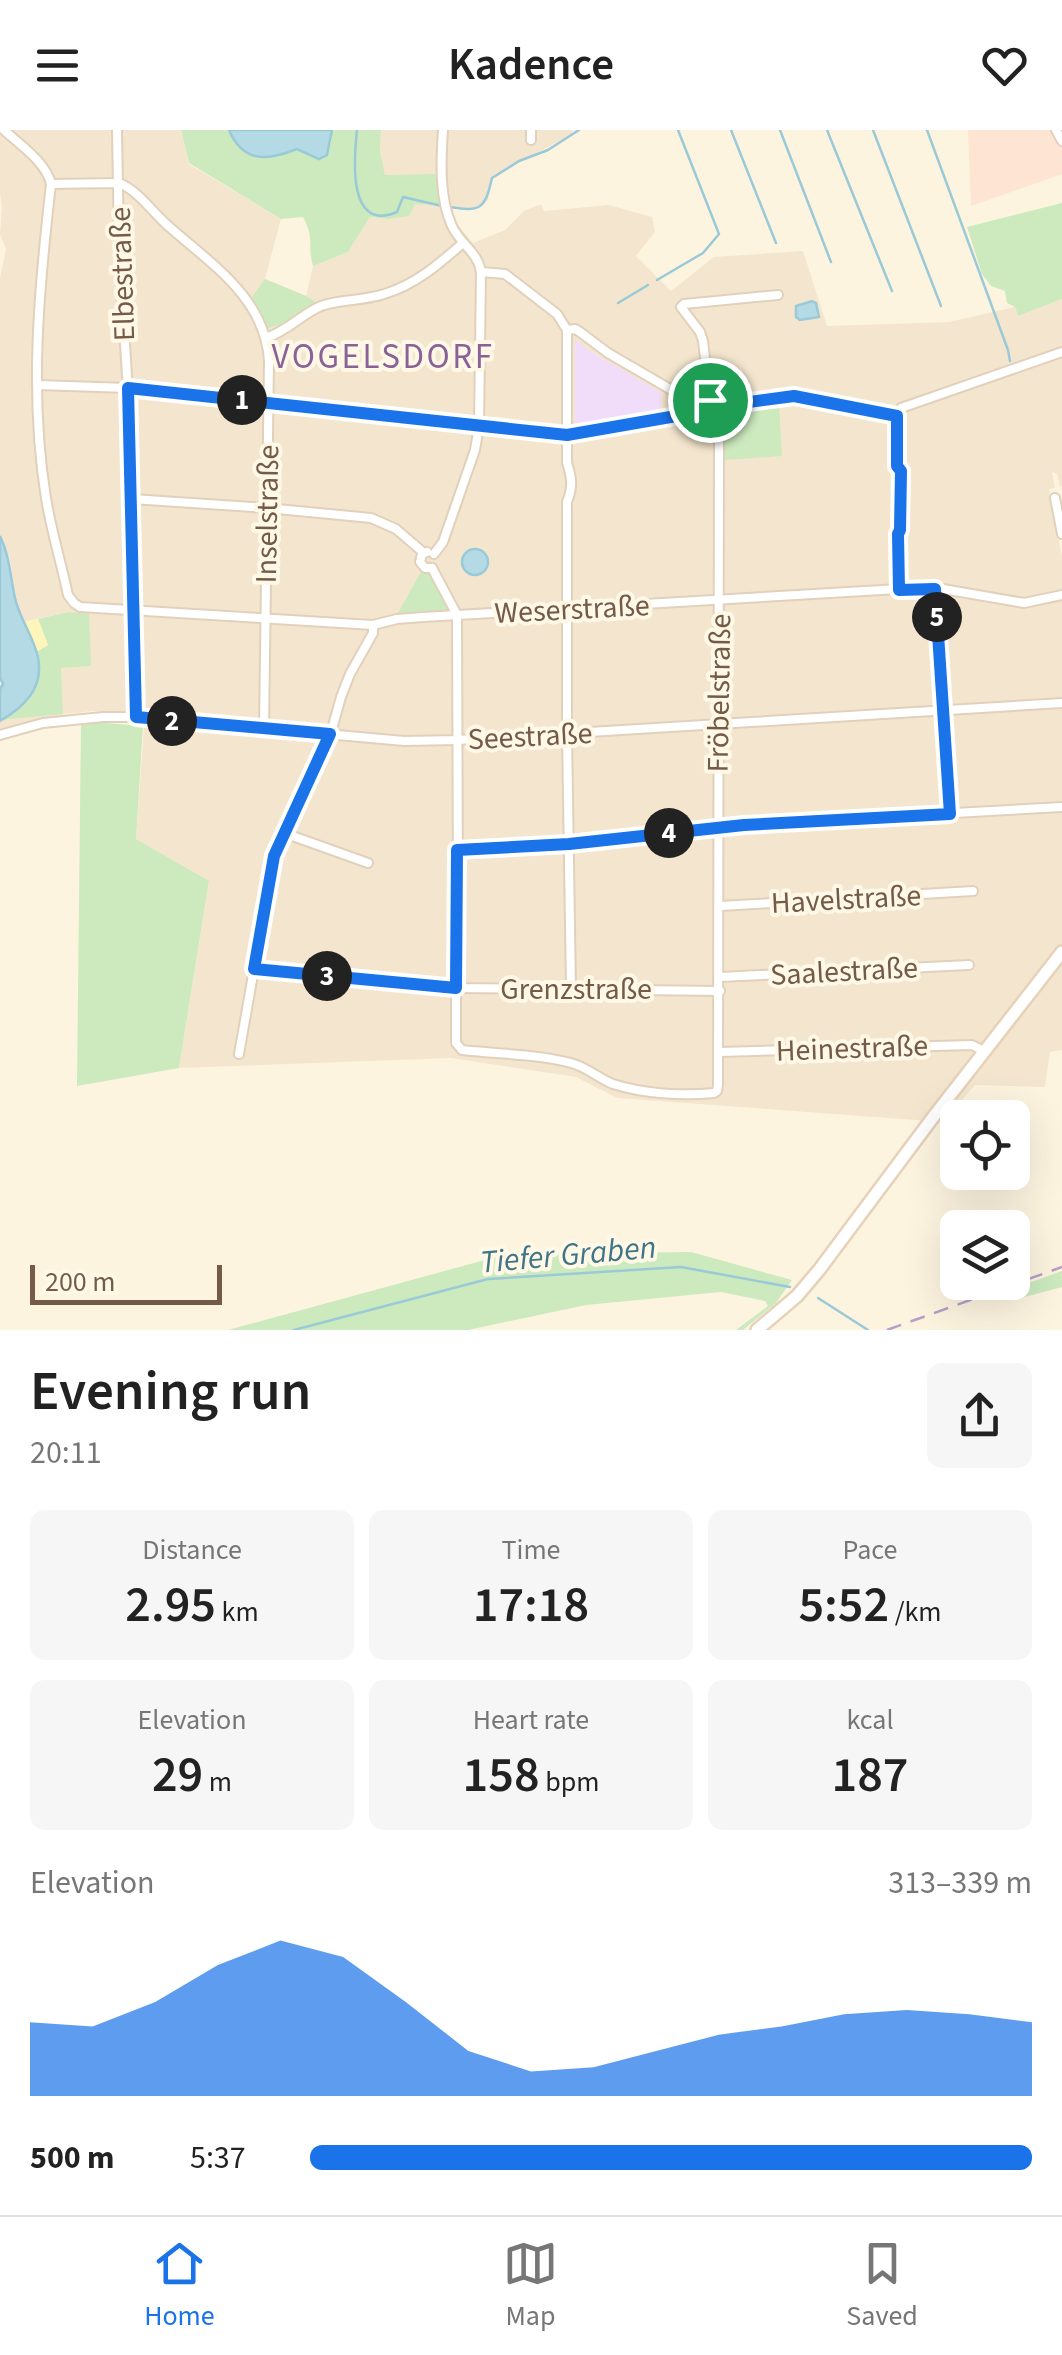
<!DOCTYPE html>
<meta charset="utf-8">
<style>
body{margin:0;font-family:"Source Sans 3",sans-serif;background:#f6f6f6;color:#222;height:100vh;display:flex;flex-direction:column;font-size:38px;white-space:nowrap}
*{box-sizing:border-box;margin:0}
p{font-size:32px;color:#767676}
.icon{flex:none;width:55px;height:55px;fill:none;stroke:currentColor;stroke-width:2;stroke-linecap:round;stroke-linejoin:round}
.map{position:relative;height:1200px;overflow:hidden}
.panel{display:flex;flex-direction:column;background:#fff;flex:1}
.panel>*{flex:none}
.tools{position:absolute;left:940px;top:970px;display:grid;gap:20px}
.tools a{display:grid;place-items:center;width:90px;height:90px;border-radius:15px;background:#fff;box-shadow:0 10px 40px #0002;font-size:50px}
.scale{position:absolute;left:30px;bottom:25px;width:192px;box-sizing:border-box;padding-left:10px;border:5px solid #745b47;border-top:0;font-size:28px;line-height:35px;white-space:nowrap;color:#745b47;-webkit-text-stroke:8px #fff8e6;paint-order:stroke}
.pin{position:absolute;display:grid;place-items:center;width:85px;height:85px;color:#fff;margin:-42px;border:5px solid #fff;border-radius:50%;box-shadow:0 2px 10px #0007}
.km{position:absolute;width:50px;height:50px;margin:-25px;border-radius:50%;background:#222;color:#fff;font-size:28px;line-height:50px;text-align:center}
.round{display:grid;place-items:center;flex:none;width:105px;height:105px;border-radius:15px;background:#f6f6f6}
.head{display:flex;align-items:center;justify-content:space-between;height:170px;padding:0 30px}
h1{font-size:55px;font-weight:600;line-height:75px}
.stats{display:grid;grid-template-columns:repeat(3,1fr);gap:15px;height:170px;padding:10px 30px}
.stats div{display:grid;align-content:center;border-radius:15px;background:#f6f6f6;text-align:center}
.stats b{font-size:50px;font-weight:600}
.stats small{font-size:28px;font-weight:400}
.stats p{font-size:28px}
.chart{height:280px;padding:20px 30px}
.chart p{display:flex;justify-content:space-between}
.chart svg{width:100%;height:180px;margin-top:10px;fill:#1a73e8;opacity:.7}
ul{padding:0 30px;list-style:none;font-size:32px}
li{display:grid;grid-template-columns:160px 120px 1fr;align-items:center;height:75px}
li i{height:25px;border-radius:12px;background:#1a73e8}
header{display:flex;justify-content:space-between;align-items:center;height:130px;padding:0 30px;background:#fff;font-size:45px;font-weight:600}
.tab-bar{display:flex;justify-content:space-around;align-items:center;height:140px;border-top:2px solid #e0e0e0;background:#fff;font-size:28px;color:#767676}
.tab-bar a{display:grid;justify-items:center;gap:5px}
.tab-bar .current{color:#1a73e8}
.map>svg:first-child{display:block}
.residential{fill:#f4e6ce}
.commercial{fill:#fee4d3}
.education{fill:#f1ddf9}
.green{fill:#cceabe}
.sand{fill:#fdf5b9}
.water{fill:#b4dae6;stroke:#9ac9d8;stroke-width:2.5}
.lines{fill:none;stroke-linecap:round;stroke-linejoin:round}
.stream{stroke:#9ac9d8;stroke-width:2.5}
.minor-casing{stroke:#e1d1bc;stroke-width:12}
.secondary-casing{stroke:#e6d2b9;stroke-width:16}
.minor{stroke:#fff;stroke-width:8}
.secondary{stroke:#fff;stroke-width:11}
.rail{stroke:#b79fc5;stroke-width:2.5;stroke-dasharray:15 10;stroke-linecap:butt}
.route-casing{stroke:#fff;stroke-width:20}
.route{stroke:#1a73e8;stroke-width:12}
.labels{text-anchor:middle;stroke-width:8;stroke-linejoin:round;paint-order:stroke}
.street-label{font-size:30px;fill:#745b47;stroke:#fff8e6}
.water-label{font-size:32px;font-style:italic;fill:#407588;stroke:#fff8e6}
.quarter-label{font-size:35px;letter-spacing:2.5px;fill:#8a6297;stroke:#fff8e6}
</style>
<header><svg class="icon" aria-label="menu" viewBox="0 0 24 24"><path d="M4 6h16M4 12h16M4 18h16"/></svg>Kadence<svg class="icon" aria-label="heart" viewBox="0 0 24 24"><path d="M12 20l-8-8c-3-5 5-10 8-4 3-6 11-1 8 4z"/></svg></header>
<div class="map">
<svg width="1062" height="1200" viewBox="0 0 1062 1200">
<rect width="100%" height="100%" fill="#fdf4e0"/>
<polygon class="residential" points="0,0 181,0 189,34 281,89 265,149 306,166 313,136 348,122 370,87 387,89 385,46 380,22 381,0 572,0 572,4 491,48 488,70 476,79 452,76 456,93 473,113 505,100 524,81 541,74 544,81 609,75 652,87 655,102 636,126 671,161 714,127 803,121 827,196 949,192 1015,177 1018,186 1062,169 1062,356 1060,357 1057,344 1052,342 1055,358 1049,359 1062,427 1062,920 1050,922 1045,957 975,955 943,992 617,968 576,947 451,928 179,938 209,752 136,709 145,582 93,581 65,584 0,602 0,591 2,590 62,584 61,538 90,536 68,482 23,492 15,469 10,430 0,406 0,148 6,119 0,104 2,77 0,63"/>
<polygon class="commercial" points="968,0 1052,0 1062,19 1062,44 971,76"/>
<polygon class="education" points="575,209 590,221 662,263 660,280 575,295"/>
<g class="green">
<path d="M 181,0 L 229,0 L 230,4 L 286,23 L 297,19 L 319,29 L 331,14 L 332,0 L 381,0 L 380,22 L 385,45 L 435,44 L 440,75 L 415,74 L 409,86 L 387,89 L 370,87 L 348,122 L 313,136 C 307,115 315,109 303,87 L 281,89 L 189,33 Z"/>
<polygon points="1062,73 1062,169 1018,186 1015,177 1007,173 1005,161 991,156 982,144 967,97"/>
<polygon points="265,149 306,166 317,173 289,192 268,198 252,167"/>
<polygon points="779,274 782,326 724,330 724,285"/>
<polygon points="421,442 430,442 451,481 398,483"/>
<polygon points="68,482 89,484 91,536 61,538 63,584 2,590 28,571 38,527 36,522 48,515 38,489"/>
<polygon points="81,591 143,596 136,709 209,751 179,938 77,956"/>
<polygon points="691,1122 792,1150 776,1173 743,1200 736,1200 768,1176 765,1171 721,1162 586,1175 468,1200 228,1200 507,1124"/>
<polygon points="1062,1141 1062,1157 1017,1169 987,1168"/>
</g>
<polygon class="sand" points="38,489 48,515 36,522 23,492"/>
<g class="water">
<path d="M 229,0 L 332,0 L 327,25 L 319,29 L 297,19 C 267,31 243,33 229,0 Z"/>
<polygon points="812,171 816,173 819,187 800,190 796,187 796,176"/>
<path d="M 0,406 C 10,427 10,446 15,468 C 19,488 35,509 38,528 C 44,558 24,577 0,591 L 0,559 L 3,554 L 0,548 Z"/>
<circle cx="475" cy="432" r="13"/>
</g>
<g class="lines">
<g class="stream">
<path d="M 357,0 C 354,28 347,103 397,82 L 403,67 L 442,76"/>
<polyline points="731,0 776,113"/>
<polyline points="780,0 831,132"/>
<polyline points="827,0 892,161"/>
<polyline points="873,0 941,176"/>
<polyline points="927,0 1008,220 1010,231"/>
<path d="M 450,77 C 481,82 485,79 492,48 L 519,31 L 548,20 L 579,0"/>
<polyline points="657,150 703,123 719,104 678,0"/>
<polyline points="618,173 648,155"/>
<polyline points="818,1168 868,1200"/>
<polyline points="294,1200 488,1149 681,1137 790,1157"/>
</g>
<defs>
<g id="minor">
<path d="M 4,0 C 20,15 46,32 51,54 L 119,53 C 137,60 151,80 165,93 C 209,133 265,166 269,231 L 264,598"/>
<polyline points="117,0 119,119 130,293 136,587"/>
<polyline points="1056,0 1062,11"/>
<polyline points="531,10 531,0"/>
<path d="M 51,54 C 39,158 29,264 46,368 C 51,400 61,432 68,465 L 74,473 L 80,477 L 373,495 L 397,489 L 423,487 L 899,459 L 943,459 L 1024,473 L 1062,465"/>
<polyline points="481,142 505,144 557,184 567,200 575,199 580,202 608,223 687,269 690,284"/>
<path d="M 567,200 L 567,333 C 572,347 573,358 567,372 L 567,604 L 571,859"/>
<path d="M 266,208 C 289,200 302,184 321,176 C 340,169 364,171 384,164 C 415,155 439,134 463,113"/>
<polyline points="37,255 128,258 567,305 705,281"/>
<polyline points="710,270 717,272 719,277 714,285 707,283 704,277 710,270 703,211 700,202 681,177 684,174 778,165"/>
<polyline points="719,277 795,265 897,286"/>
<polyline points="897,286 901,278 1062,222"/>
<polyline points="897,286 897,336 901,341 900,400 898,404 899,459"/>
<polyline points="1055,368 1062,404"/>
<polyline points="132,369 267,378 371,388 396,399 424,423"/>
<polyline points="427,422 422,424 420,432 425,438 432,438"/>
<path d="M 434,424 L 443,412 L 475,320 L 479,296 L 481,142 C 478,122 460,114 452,96 C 439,68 441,30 443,0"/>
<path d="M 432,438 L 457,485 L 458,767 L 456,800 L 456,913 L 462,920 C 498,924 536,924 571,933 C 587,937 598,948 613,954 C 644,964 682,966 714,963 L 717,961 L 718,955 L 719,298 L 714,285"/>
<polyline points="935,459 950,684"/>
<polyline points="0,605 43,593 103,587 136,587 404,611 458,610 1062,573"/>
<polyline points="284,703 368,733"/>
<polyline points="457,720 569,714 790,692 1062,677"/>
<polyline points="720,776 973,761"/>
<polyline points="254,839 456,858 720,861"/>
<polyline points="720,847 969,835"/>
<polyline points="719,922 972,915 984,921"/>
<polyline points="239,924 274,726 332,599 341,567 350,544 373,503 373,495"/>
</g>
<polyline id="secondary" points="757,1200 797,1166 819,1140 934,986 1062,822"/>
</defs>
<use href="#minor" class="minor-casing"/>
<use href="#secondary" class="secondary-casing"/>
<use href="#minor" class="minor"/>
<use href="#secondary" class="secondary"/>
<polyline class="rail" points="887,1200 1062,1137"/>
</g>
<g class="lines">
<defs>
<polygon id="route" points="128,258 567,305 705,281 705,274 710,270 717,272 719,276 794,266 897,286 897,336 901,341 900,400 898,404 899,460 935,459 950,684 744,695 569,714 457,720 456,858 254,839 274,726 330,604 136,587"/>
</defs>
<use href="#route" class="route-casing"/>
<use href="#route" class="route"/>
</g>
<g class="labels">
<g class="street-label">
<text transform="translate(122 144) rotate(-92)" y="10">Elbestraße</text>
<text transform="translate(267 384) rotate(-89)" y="10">Inselstraße</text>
<text transform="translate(572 479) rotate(-3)" y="10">Weserstraße</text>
<text transform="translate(719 563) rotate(-89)" y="10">Fröbelstraße</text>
<text transform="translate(530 606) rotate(-3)" y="10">Seestraße</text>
<text transform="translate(846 769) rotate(-3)" y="10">Havelstraße</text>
<text transform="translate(844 841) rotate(-3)" y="10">Saalestraße</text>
<text x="576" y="869">Grenzstraße</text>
<text transform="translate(852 918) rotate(-2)" y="10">Heinestraße</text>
</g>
<g class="water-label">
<text transform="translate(568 1124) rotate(-5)" y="11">Tiefer Graben</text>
</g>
<g class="quarter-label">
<text x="383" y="238">VOGELSDORF</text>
</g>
</g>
</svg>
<div class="tools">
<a><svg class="icon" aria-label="locate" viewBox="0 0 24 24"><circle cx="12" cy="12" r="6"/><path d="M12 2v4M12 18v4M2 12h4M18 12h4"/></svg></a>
<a><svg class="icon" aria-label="layers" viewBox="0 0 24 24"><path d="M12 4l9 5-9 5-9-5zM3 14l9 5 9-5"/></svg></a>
</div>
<div class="scale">200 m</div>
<div class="pin" style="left:710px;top:270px;background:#1e9e55"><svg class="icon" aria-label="arrive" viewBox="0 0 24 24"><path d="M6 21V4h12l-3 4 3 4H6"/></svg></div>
<b class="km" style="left:242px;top:270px">1</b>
<b class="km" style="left:172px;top:591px">2</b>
<b class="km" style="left:327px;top:846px">3</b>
<b class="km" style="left:669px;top:703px">4</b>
<b class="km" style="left:937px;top:487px">5</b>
</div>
<section class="panel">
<div class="head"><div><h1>Evening run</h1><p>20:11</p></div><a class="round"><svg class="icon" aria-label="share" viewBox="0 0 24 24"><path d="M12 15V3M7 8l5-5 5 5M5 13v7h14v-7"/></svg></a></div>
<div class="stats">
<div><p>Distance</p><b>2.95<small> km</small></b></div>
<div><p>Time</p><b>17:18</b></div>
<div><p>Pace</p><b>5:52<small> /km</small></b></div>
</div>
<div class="stats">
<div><p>Elevation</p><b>29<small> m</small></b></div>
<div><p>Heart rate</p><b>158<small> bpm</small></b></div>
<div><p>kcal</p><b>187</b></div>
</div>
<div class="chart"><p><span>Elevation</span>313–339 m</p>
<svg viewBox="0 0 160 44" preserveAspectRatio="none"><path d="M0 44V26L10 27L20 21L30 12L40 6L50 10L60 21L70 33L80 38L90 37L100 33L110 29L120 27L130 24L140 23L150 24L160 26V44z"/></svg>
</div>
<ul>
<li><b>500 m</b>5:37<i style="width:100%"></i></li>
</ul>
</section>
<nav class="tab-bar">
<a class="current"><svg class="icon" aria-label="home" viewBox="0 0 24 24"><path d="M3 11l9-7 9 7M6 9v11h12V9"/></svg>Home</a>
<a><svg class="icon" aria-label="map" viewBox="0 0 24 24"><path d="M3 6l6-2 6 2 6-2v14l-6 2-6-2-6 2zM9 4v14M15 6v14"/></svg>Map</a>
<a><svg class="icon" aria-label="saved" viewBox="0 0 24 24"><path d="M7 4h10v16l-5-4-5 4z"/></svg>Saved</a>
</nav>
